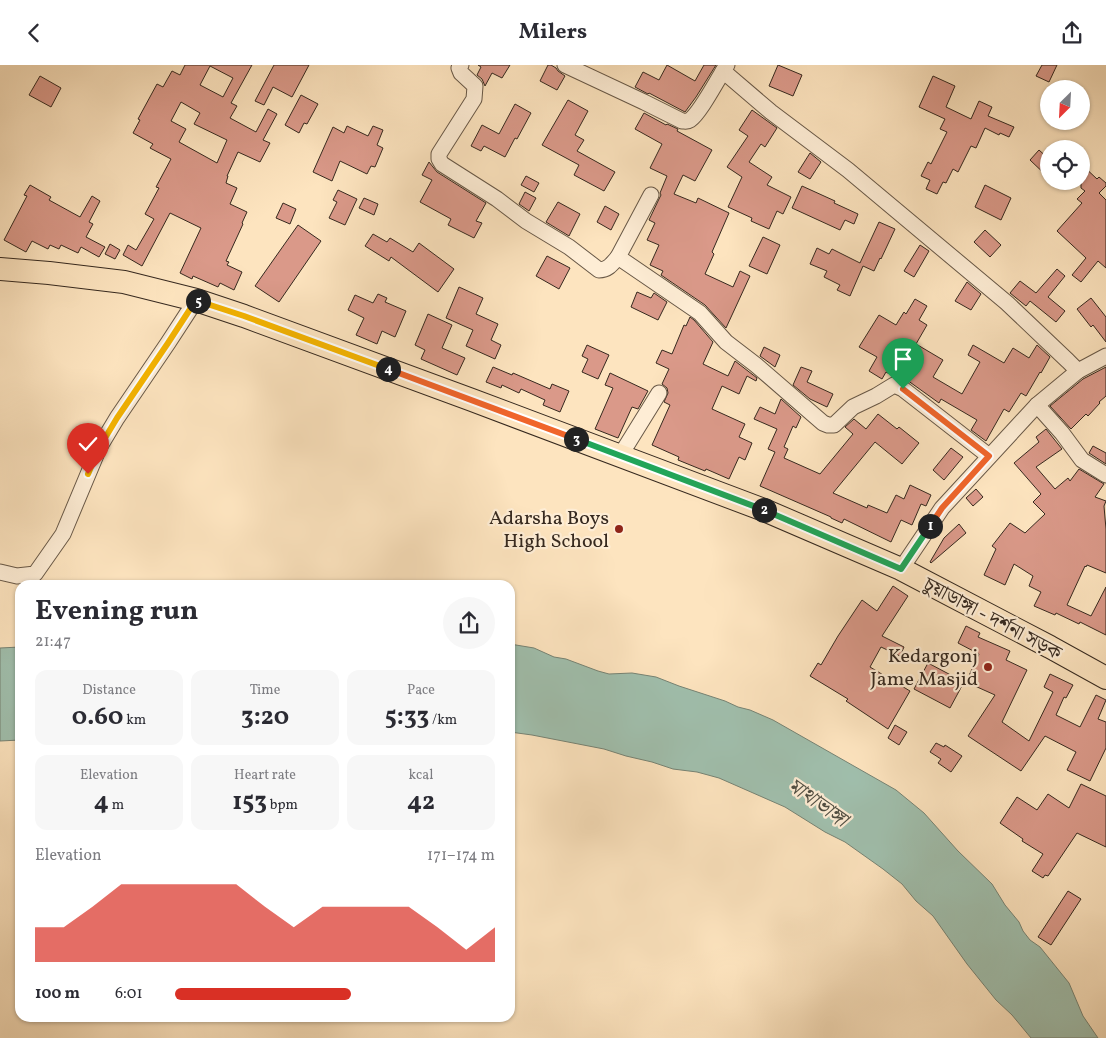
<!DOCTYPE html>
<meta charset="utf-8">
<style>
body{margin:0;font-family:Vollkorn,"Noto Serif Bengali",serif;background:#f7f7f7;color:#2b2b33;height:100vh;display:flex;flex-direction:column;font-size:19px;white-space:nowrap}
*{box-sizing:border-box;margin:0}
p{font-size:16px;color:#7c7c81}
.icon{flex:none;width:28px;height:28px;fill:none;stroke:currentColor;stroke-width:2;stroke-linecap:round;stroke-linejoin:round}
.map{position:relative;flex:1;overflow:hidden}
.panel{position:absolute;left:15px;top:515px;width:500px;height:442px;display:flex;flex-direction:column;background:#fff;border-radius:15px;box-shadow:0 1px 4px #0004}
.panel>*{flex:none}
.needle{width:32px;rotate:204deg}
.controls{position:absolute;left:1040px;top:15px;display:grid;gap:10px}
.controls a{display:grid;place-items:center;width:50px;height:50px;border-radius:50%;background:#fff;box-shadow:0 1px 4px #0004;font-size:25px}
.pin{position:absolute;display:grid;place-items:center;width:42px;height:42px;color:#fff;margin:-51px -21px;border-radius:50% 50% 50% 0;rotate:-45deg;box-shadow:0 0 5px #0007}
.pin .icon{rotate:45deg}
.km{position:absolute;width:25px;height:25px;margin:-12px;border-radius:50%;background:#222;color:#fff;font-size:14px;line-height:25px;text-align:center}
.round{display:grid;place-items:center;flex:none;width:52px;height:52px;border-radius:26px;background:#f7f7f7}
.summary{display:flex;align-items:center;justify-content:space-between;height:85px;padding:0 20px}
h1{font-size:28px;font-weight:700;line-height:38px}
.metrics{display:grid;grid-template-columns:repeat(3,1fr);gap:8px;height:85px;padding:5px 20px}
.metrics div{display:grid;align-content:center;border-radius:12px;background:#f7f7f7;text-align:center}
.metrics b{font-size:25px;font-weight:700}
.metrics small{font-size:14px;font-weight:400}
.metrics p{font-size:14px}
.chart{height:140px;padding:10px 20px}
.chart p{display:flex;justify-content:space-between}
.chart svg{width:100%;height:90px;margin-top:5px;fill:#d93025;opacity:.7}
ul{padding:0 20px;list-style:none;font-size:16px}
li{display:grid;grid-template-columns:80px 60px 1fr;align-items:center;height:38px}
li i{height:12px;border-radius:6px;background:#d93025}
header{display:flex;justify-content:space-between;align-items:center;height:65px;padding:0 20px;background:#fff;font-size:22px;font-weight:700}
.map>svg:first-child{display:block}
.water{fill:#a0bfad;stroke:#768374}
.building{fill:#da9989;stroke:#36291f;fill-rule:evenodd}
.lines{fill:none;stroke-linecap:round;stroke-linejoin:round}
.minor-casing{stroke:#685847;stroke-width:17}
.primary-casing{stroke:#36291f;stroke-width:24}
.minor{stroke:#feedd5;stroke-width:15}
.primary{stroke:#fde4bf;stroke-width:22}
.split-1-casing{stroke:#fff;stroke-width:10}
.split-2-casing{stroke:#fff;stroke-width:10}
.split-3-casing{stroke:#fff;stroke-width:10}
.split-4-casing{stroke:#fff;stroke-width:10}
.split-5-casing{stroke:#fff;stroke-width:10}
.split-6-casing{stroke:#fff;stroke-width:10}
.split-1{stroke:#f0652b;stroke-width:6}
.split-2{stroke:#22a559;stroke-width:6}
.split-3{stroke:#22a559;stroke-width:6}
.split-4{stroke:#f0652b;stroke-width:6}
.split-5{stroke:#f5b400;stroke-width:6}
.split-6{stroke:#f5b400;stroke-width:6}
.poi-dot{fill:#8f2418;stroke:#feedd5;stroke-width:2}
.labels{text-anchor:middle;stroke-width:4.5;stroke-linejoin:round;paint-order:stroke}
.poi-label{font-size:20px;fill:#36291f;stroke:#feedd5;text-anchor:end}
.street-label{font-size:20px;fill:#36291f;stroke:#feedd5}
.water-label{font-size:21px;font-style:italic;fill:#504e42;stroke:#feedd5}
</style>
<header><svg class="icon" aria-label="back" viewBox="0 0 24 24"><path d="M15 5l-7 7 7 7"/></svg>Milers<svg class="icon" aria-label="share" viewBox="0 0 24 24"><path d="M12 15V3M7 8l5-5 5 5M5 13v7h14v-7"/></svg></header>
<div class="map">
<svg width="1106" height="973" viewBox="0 0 1106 973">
<rect width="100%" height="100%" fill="#fde4bf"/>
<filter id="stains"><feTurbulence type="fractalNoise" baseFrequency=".004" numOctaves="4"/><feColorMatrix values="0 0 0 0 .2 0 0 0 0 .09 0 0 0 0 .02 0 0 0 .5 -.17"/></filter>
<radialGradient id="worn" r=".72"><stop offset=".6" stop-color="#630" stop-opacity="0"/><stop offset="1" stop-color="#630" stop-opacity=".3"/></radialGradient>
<g class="water">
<polygon points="510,579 534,583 554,592 566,594 598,606 609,609 632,608 656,612 679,621 725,636 738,642 750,645 773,655 896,725 924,748 958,786 992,819 1005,840 1019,857 1023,866 1030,875 1040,882 1069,918 1083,951 1098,973 1031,973 1012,950 996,935 967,899 933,851 916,836 902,819 883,804 845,777 825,767 785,742 719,713 697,707 673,704 652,697 626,691 604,684 532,670 510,667"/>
<polygon points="20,582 20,675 0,676 0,583"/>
</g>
<g class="building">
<path d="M 185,0 L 252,0 L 231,38 L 237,41 L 230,53 L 256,67 L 268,44 L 277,49 L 263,75 L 270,78 L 260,97 L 238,87 L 227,111 L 228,111 L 226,118 L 237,123 L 230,139 L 247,147 L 242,158 L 243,159 L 226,196 L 229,197 L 227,200 L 242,207 L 234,225 L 220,218 L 218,222 L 193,211 L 192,214 L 180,208 L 201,163 L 170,148 L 142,201 L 123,190 L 128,180 L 136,185 L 154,154 L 145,149 L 159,123 L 156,122 L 171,94 L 150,83 L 153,79 L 133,68 L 140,55 L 138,54 L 157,19 L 163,22 L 172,6 L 180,10 ZM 210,1 L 233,13 L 223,32 L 200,20 ZM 181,37 L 200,48 L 194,59 L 227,75 L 217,98 L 179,77 L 186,64 L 171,56 Z"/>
<polygon points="274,0 309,0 292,32 273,22 264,40 255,36"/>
<polygon points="478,0 510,0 502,13 492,8 485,21 482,14 477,10 481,2"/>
<polygon points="548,0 551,0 556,3 558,6 565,11 557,25 540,16"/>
<polygon points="667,0 695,16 704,0 716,0 696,32 685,47 649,28 648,29 635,22 643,7 659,15"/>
<polygon points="778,0 802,10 793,31 769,21"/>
<polygon points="1042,0 1057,0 1049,17 1036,11"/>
<polygon points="40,11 61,23 51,42 29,30"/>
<polygon points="933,11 955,21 946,42 971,54 979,36 992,42 988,51 1014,62 1009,72 1000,68 999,70 985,63 976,83 971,81 958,107 953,104 946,118 943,117 937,129 926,124 930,115 921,111 928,97 931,99 947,67 940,64 945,54 919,42"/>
<polygon points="301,30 318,39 307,59 304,58 299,68 285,60"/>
<polygon points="568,35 588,46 575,70 584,75 577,86 615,107 604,126 574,110 579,100 542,80"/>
<polygon points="515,39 531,48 517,74 515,73 505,92 484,81 481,86 471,81 482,60 499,69"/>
<polygon points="752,45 777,63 765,82 761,79 749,97 772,112 767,120 791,132 783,149 777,146 769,164 751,156 752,153 728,142 742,112 727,102 748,71 739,65"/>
<polygon points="644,48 666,60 667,59 678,64 677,66 712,85 695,116 683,110 674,129 696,138 698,133 729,148 712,187 714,189 705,209 733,222 740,206 750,211 726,263 705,240 661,210 663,206 650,200 659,180 647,175 655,158 649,155 659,134 661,130 660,128 667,111 650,103 662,79 635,64"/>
<polygon points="347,61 368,71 373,61 383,65 377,80 383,83 375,102 371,101 367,109 340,96 332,116 313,107 333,62 344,68"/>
<polygon points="1039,85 1049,94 1049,113 1030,95"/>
<polygon points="810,88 821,97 810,114 798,107"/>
<polygon points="429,97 437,107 486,138 476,156 482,158 474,173 448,160 451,154 420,137 432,115 422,110"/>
<polygon points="1081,99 1097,114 1099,112 1106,118 1106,121 1099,128 1106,135 1106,203 1098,196 1081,217 1072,210 1086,193 1057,166 1082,138 1077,134 1085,126 1081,123"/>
<polygon points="526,111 539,118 534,127 521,120"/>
<polygon points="30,120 51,132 49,135 80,152 92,131 100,136 89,157 93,159 86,172 105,182 99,192 81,182 78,188 61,180 59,184 50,180 48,184 32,176 26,187 4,175 27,131 24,130"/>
<polygon points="985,120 1011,133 1001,155 975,142"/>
<polygon points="802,121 835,136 834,138 858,149 854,159 845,155 840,165 792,143"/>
<polygon points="338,125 357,134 345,160 329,153 337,137 333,135"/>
<polygon points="525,127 536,133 529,146 519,139"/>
<polygon points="364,133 378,139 374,150 359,143"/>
<polygon points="558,137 580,149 569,171 546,157"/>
<polygon points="283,138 296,144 290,159 276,153"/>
<polygon points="605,141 619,149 611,165 597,157"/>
<polygon points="879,157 895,164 881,194 880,193 874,206 863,201 850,231 837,225 840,220 824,212 827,206 810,199 817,183 829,189 832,184 860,198"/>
<polygon points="298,160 321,176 279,237 255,221"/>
<polygon points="985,165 1001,180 990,192 974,177"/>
<polygon points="373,169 387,177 390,173 413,187 419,178 454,204 438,227 391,192 389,196 365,181"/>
<polygon points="763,172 780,180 767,209 749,201"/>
<polygon points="110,179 120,185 115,194 105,189"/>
<polygon points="920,180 929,186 914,212 904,206"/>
<polygon points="547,191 570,203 559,224 536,211"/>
<polygon points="1057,204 1065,211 1048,232 1065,246 1056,257 1030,236 1026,241 1010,228 1020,216 1036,228"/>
<polygon points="967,217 981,229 971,245 955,236"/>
<polygon points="459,222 483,233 476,249 498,259 491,275 501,280 495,294 466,281 473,265 446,253"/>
<polygon points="637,227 651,233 654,228 667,237 658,255 631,242"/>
<polygon points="378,229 387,233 385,237 406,246 395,272 382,266 377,279 356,270 364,253 348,245 355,230 373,238"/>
<polygon points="1091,233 1106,252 1106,277 1093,260 1091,262 1077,244"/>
<polygon points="915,234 927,241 919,255 927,260 916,279 943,295 933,312 962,329 980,297 968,290 973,280 1004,298 1013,283 1029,293 1037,280 1050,292 1041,308 1040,307 1026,331 1021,328 1009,347 1004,344 986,376 971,365 977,355 941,334 939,338 907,315 898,311 893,311 886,307 882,314 869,306 877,292 859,282 879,250 896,260 904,247 906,249"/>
<polygon points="428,249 452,260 442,283 465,293 457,310 421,294 425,285 415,280"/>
<polygon points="690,252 694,255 713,277 703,299 728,311 735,296 757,313 756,316 747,311 739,329 722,321 712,344 745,359 739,372 752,378 745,395 739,392 729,414 706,404 705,406 678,395 679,392 652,380 670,340 664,337 668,328 667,323 662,319 669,304 656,298 662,285 672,289 684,260 686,261"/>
<polygon points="587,280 609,290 598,314 582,307 588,294 582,291"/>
<polygon points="764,282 780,290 775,302 760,291"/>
<polygon points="493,302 512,310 513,308 550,324 552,319 569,326 560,347 543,340 545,335 521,324 519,328 502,320 501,323 486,317"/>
<polygon points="801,302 812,306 807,317 833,329 827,342 810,334 793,320"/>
<polygon points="1106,302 1106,331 1099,337 1100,338 1088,351 1086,349 1071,364 1050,341 1083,314"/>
<polygon points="610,308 648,326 638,344 632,342 618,373 595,364 613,323 605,320"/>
<polygon points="781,334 801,352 796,363 793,361 784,382 788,384 784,393 820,409 853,369 845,362 854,354 866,364 878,349 897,364 899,362 919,378 902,399 875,377 833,428 867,443 868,440 887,448 896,430 904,434 910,420 931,430 926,441 921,439 912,460 901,455 891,477 844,454 842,458 831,453 831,452 760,421 775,387 768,384 777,364 754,354 760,342 775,349"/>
<polygon points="1046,364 1062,384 1036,402 1055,424 1068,413 1070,416 1079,404 1104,419 1095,432 1106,436 1104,441 1106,464 1106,508 1087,500 1086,502 1085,501 1067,540 1091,551 1106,522 1106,570 1080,557 1079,559 1056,548 1055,550 1034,541 1041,527 1029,521 1033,511 1014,499 1005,520 984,510 996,484 992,481 1010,458 1025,468 1045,449 1033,437 1041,429 1014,398 1039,377 1036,372"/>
<polygon points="1093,381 1106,388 1106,399 1089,388"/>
<polygon points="951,383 963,392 944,415 933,405"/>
<polygon points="976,424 983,432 973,441 966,433"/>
<polygon points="959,459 966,468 931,498 930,497 944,473"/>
<polygon points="893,521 908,531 882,571 904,582 900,591 881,582 870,602 910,626 888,664 846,636 848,634 810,611 818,598 821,600 838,571 862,535 877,546"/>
<polygon points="966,561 980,568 978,572 1010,586 1006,595 1027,605 1002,657 1029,676 1053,627 1044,622 1050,609 1073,620 1066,633 1064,632 1056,650 1080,662 1096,630 1106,635 1098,654 1106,657 1106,683 1090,716 1067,705 1076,687 1045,671 1021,706 968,671 995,630 966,617 979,589 958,578"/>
<polygon points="928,598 964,617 950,643 914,624"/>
<polygon points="895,660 907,667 899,680 888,673"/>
<polygon points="936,678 944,682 945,680 962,691 951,707 938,698 941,694 930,687"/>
<polygon points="1081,719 1106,731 1106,782 1077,768 1048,811 1045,810 1043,813 1032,806 1043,789 1022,776 1023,774 1000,758 1017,732 1037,745 1048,729 1069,743"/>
<polygon points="1068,826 1081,834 1051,880 1038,872"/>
</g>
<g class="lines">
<defs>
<g id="minor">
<path d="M 461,0 L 459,3 L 461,8 L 475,21 L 474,34 L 439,89 L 439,94 L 442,99 L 497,134 L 526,156 L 569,182 L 599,205 C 608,205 612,199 618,192"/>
<path d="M 565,0 L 644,37 L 682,56 C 685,56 687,57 690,55 C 701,47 718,13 727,0"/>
<polyline points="723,6 771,47 848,105 1007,238 1068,296 1078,306"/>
<polyline points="651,130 618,192 700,248 726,277 756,300 823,358 828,360 834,360 853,342 876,331 894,320 903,324 989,391"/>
<polyline points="1037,340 1062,368 1082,395 1106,410"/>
<polyline points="620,391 659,328"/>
<polyline points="901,504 942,443 1037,340 1078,306 1106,291"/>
<polyline points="0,507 17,511 35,509 63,469 99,383 117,353 168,278 196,235"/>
</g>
<polyline id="primary" points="0,204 49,208 124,217 196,235 244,251 472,335 764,445 901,504 1050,582 1106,613"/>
</defs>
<use href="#minor" class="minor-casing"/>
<use href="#primary" class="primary-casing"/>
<use href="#minor" class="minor"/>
<use href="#primary" class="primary"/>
</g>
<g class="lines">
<defs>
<polyline id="split-1" points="903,324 989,391 942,443 930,461"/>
<polyline id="split-2" points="764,445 901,504 930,461"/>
<polyline id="split-3" points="576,374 764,445"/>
<polyline id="split-4" points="388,304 576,374"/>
<polyline id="split-5" points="198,236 244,251 388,304"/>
<polyline id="split-6" points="88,409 99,383 117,353 168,278 196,235 198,236"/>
</defs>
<use href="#split-1" class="split-1-casing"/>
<use href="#split-2" class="split-2-casing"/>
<use href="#split-3" class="split-3-casing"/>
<use href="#split-4" class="split-4-casing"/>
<use href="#split-5" class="split-5-casing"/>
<use href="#split-6" class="split-6-casing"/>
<use href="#split-1" class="split-1"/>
<use href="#split-2" class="split-2"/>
<use href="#split-3" class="split-3"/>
<use href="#split-4" class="split-4"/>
<use href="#split-5" class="split-5"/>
<use href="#split-6" class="split-6"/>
</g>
<g class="poi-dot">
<circle cx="619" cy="464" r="5"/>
<circle cx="988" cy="602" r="5"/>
</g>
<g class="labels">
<g class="poi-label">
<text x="609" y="459">Adarsha Boys<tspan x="609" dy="23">High School</tspan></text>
<text x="978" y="597">Kedargonj<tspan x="978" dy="23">Jame Masjid</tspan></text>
</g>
<g class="street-label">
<text transform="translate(993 553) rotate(28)" y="7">চুয়াডাঙ্গা - দর্শনা সড়ক</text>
</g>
<g class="water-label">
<text transform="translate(818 737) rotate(35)" y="7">মাথাভাঙ্গা</text>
</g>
</g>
<rect width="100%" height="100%" filter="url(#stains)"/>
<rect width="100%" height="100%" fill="url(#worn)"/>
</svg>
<div class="controls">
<a><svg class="needle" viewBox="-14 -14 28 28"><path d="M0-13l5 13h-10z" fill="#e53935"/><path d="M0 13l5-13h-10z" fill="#7c7c81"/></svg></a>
<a><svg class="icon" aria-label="locate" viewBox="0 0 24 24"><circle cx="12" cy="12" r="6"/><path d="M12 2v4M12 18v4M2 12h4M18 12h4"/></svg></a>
</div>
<div class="pin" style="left:903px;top:324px;background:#1e9e55"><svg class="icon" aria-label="arrive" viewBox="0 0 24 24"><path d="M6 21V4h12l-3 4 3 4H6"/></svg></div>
<div class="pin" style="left:88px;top:409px;background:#d93025"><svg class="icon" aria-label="check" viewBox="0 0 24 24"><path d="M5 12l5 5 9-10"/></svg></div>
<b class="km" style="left:930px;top:461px">1</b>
<b class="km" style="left:764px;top:445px">2</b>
<b class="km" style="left:576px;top:374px">3</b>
<b class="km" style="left:388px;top:304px">4</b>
<b class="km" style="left:198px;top:236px">5</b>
<section class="panel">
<div class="summary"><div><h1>Evening run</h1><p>21:47</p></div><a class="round"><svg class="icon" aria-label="share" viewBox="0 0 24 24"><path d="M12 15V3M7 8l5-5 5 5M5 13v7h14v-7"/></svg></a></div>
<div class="metrics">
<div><p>Distance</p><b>0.60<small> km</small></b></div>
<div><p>Time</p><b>3:20</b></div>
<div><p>Pace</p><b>5:33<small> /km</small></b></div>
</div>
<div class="metrics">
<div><p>Elevation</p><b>4<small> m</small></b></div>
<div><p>Heart rate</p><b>153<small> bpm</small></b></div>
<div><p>kcal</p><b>42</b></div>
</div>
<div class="chart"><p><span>Elevation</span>171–174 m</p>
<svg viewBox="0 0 160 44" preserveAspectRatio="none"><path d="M0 44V27L10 27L20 17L30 6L40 6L50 6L60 6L70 6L80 17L90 27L100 17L110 17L120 17L130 17L140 27L150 38L160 27V44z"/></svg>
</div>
<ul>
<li><b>100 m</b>6:01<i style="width:55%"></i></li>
</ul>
</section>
</div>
